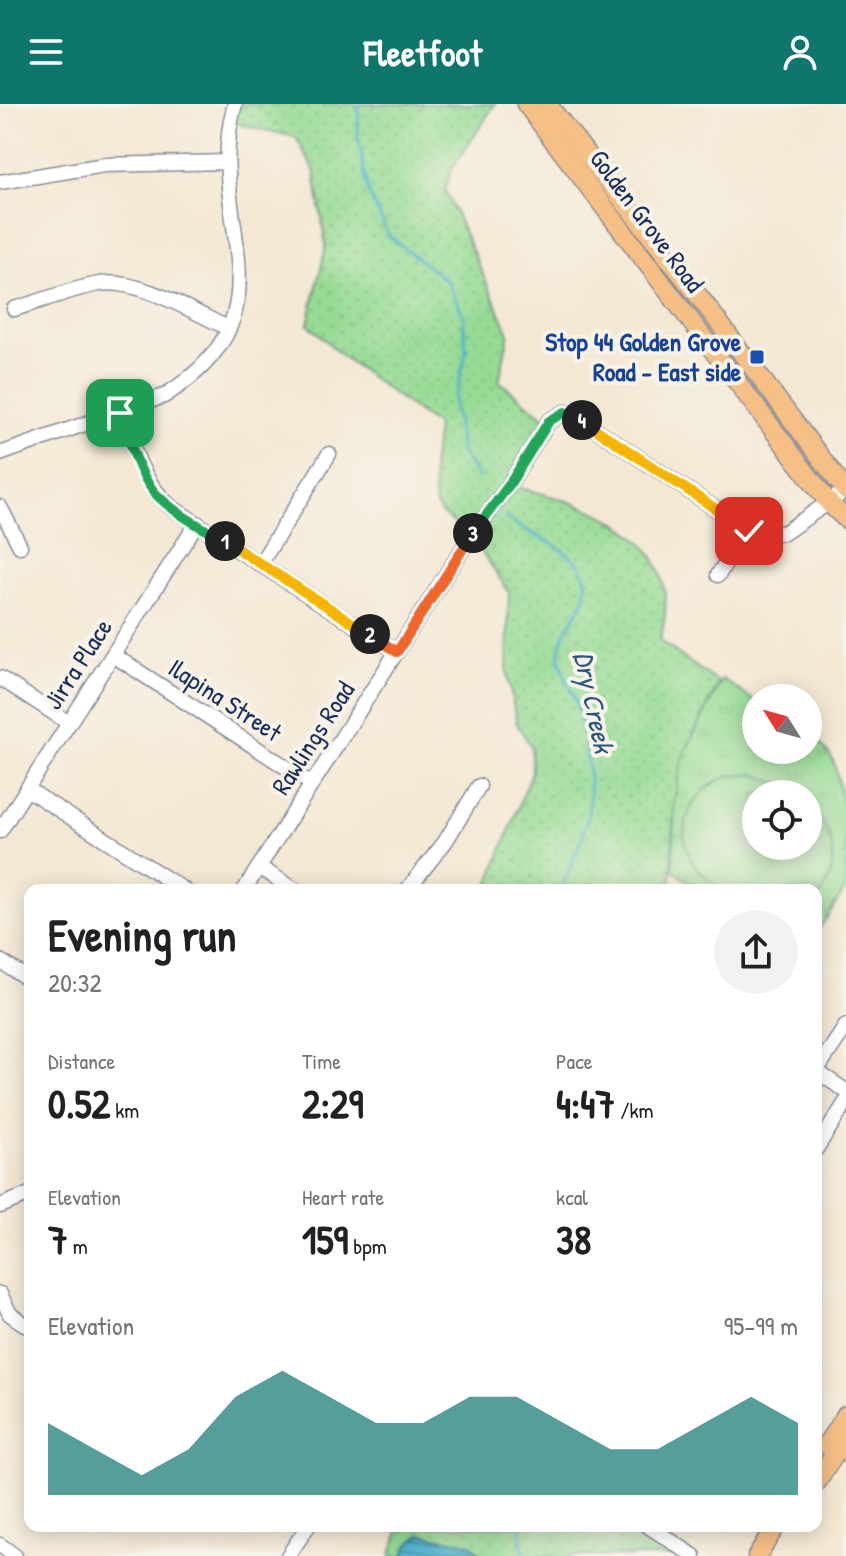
<!DOCTYPE html>
<meta charset="utf-8">
<style>
body{margin:0;font-family:"Patrick Hand",sans-serif;background:#f2f2f2;color:#202124;height:100vh;display:flex;flex-direction:column;font-size:30px;white-space:nowrap}
*{box-sizing:border-box;margin:0}
p{font-size:26px;color:#757577}
.icon{flex:none;width:44px;height:44px;fill:none;stroke:currentColor;stroke-width:2;stroke-linecap:round;stroke-linejoin:round}
.map{position:relative;flex:1;overflow:hidden}
.details{position:absolute;left:24px;top:780px;width:798px;height:648px;display:flex;flex-direction:column;background:#fff;border-radius:16px;box-shadow:0 4px 20px #0003}
.details>*{flex:none}
.needle{width:52px;rotate:307deg}
.controls{position:absolute;left:742px;top:580px;display:grid;gap:16px}
.controls a{display:grid;place-items:center;width:80px;height:80px;border-radius:50%;background:#fff;box-shadow:0 4px 20px #0003;font-size:40px}
.pin{position:absolute;display:grid;place-items:center;width:68px;height:68px;color:#fff;margin:-34px;border-radius:16px;box-shadow:0 4px 12px #0006}
.km{position:absolute;width:40px;height:40px;margin:-20px;border-radius:50%;background:#222;color:#fff;font-size:22px;line-height:40px;text-align:center}
.round{display:grid;place-items:center;flex:none;width:84px;height:84px;border-radius:42px;background:#f2f2f2}
.overview{display:flex;align-items:center;justify-content:space-between;height:136px;padding:0 24px}
h1{font-size:44px;font-weight:800;line-height:60px}
.stats{display:grid;grid-template-columns:repeat(3,1fr);gap:12px;height:136px;padding:8px 24px}
.stats div{display:grid;align-content:center}
.stats b{font-size:40px;font-weight:800}
.stats small{font-size:22px;font-weight:400}
.stats p{font-size:22px}
.chart{height:224px;padding:16px 24px}
.chart p{display:flex;justify-content:space-between}
.chart svg{width:100%;height:144px;margin-top:8px;fill:#0f766e;opacity:.7}
header{display:flex;justify-content:space-between;align-items:center;height:104px;padding:0 24px;background:#0f766e;color:#fff;font-size:36px;font-weight:800}
.map>svg:first-child{display:block}
.grass{fill:url(#grass-tufts);stroke:#588579;stroke-width:2;fill-rule:evenodd}
.park{fill:url(#park-dots);stroke:#588579;stroke-width:2}
.garden{fill:#96db94;stroke:#588579;stroke-width:2}
.water{fill:url(#water-rules);stroke:#347096;stroke-width:2}
.lines{fill:none;stroke-linecap:round;stroke-linejoin:round}
.stream{stroke:#4eb1cd;stroke-width:3}
.minor-casing{stroke:#888c99;stroke-width:17}
.major-casing{stroke:#888c99;stroke-width:21}
.minor{stroke:#fff;stroke-width:14}
.major{stroke:#f5bf86;stroke-width:18}
.split-1-casing{stroke:#fff;stroke-width:16}
.split-2-casing{stroke:#fff;stroke-width:16}
.split-3-casing{stroke:#fff;stroke-width:16}
.split-4-casing{stroke:#fff;stroke-width:16}
.split-5-casing{stroke:#fff;stroke-width:16}
.split-1{stroke:#22a559;stroke-width:10}
.split-2{stroke:#f5b400;stroke-width:10}
.split-3{stroke:#f0652b;stroke-width:10}
.split-4{stroke:#22a559;stroke-width:10}
.split-5{stroke:#f5b400;stroke-width:10}
.transit-dot{fill:#1a4fb4;stroke:#f7f3e8;stroke-width:3}
.labels{text-anchor:middle;stroke-width:8;stroke-linejoin:round;paint-order:stroke}
.street-label{font-size:26px;fill:#1b2f5e;stroke:#f7f3e8}
.transit-label{font-size:26px;font-weight:bold;fill:#164399;stroke:#f7f3e8;text-anchor:end}
.water-label{font-size:28px;font-style:italic;fill:#2a567f;stroke:#f7f3e8}
</style>
<header><svg class="icon" aria-label="menu" viewBox="0 0 24 24"><path d="M4 6h16M4 12h16M4 18h16"/></svg>Fleetfoot<svg class="icon" aria-label="person" viewBox="0 0 24 24"><circle cx="12" cy="8" r="4"/><path d="M4 21q1-7 8-7t8 7"/></svg></header>
<div class="map">
<svg width="846" height="1452" viewBox="0 0 846 1452">
<defs>
<pattern id="grass-tufts" width="24" height="20" patternUnits="userSpaceOnUse" patternTransform="scale(2)"><rect width="24" height="20" fill="#96db94"/><path d="M3 7l-1-3M5 7V3M7 7l1-3M15 17l-1-3M17 17v-4M19 17l1-3" fill="none" stroke="#81bc82"/></pattern>
<pattern id="park-dots" width="8" height="8" patternUnits="userSpaceOnUse" patternTransform="scale(2)"><rect width="8" height="8" fill="#96db94"/><path d="M2 2h.1M6 6h.1" fill="none" stroke="#81bc82" stroke-width="1.8" stroke-linecap="round"/></pattern>
<pattern id="water-rules" width="6" height="5" patternUnits="userSpaceOnUse" patternTransform="scale(2)"><rect width="6" height="5" fill="#4eb1cd"/><path d="M0 2.5h6" fill="none" stroke="#4090aa"/></pattern>
</defs>
<rect width="100%" height="100%" fill="#f7f3e8"/>
<filter id="ink" filterUnits="userSpaceOnUse"><feTurbulence type="fractalNoise" baseFrequency=".0125" numOctaves="2"/><feDisplacementMap in="SourceGraphic" scale="16" xChannelSelector="R" yChannelSelector="G"/><feConvolveMatrix kernelMatrix="1 2 1 2 8 2 1 2 1" color-interpolation-filters="sRGB"/></filter>
<filter id="wash" filterUnits="userSpaceOnUse"><feTurbulence type="fractalNoise" baseFrequency=".006" numOctaves="4" result="noise"/><feDisplacementMap in="SourceGraphic" scale="32" xChannelSelector="R" yChannelSelector="G"/><feGaussianBlur stdDeviation="1.8" result="paint"/><feColorMatrix in="noise" values="0 0 0 0 0 0 0 0 0 0 0 0 0 0 0 0 0 1.4 0 .05"/><feComposite in="paint" operator="in"/></filter>
<g filter="url(#wash)">
<rect width="100%" height="100%" fill="#f4e8d4"/>
<path class="grass" d="M 722,575 L 756,598 L 756,646 L 808,646 L 808,631 C 846,655 832,673 846,707 L 846,784 L 816,830 L 816,786 L 699,786 L 673,766 L 674,697 L 683,652 ZM 756,690 L 808,690 L 808,742 L 756,742 Z"/>
<g class="park">
<path d="M 235,0 L 495,0 L 451,67 L 445,86 L 509,229 L 499,277 L 549,317 L 509,381 C 593,402 690,428 660,537 L 719,579 L 683,652 L 674,697 L 671,786 L 487,786 L 532,667 L 531,642 L 517,620 L 507,568 L 509,488 L 471,432 L 441,409 L 435,399 L 432,363 L 437,322 L 342,252 L 308,220 L 326,142 L 315,68 L 296,33 L 230,18 Z"/>
<polygon points="401,1422 648,1422 694,1452 390,1452"/>
</g>
<path class="garden" d="M 755,671 L 776,678 L 797,690 L 756,690 L 756,742 L 808,742 L 808,699 C 836,731 843,763 816,797 L 816,786 L 721,786 C 712,778 701,770 694,760 C 673,728 690,688 724,674 C 733,670 745,671 755,671 Z"/>
<path class="water" d="M 422,1430 L 471,1440 L 483,1452 L 405,1452 C 404,1442 414,1435 422,1430 Z"/>
<g class="lines">
<g class="stream">
<polyline points="359,0 358,32 368,87 389,132 448,178 463,211 466,249 454,299 461,348 479,374"/>
<path d="M 505,413 C 526,430 575,444 584,469 C 596,503 556,522 560,555 C 561,571 573,585 577,601 C 585,628 593,683 588,711 C 583,737 571,761 561,786"/>
<polyline points="522,1422 520,1438 526,1452"/>
</g>
</g>
</g>
<g filter="url(#ink)">
<g class="lines">
<defs>
<g id="minor">
<polyline points="0,78 105,61 226,58"/>
<path d="M 14,205 C 42,197 71,185 99,180 C 138,174 193,208 228,224"/>
<path d="M 120,309 C 133,344 142,378 171,403 L 397,548"/>
<path d="M 0,350 L 164,292 C 301,207 201,115 235,0"/>
<polyline points="0,403 20,442"/>
<polyline points="260,460 329,350"/>
<polyline points="718,471 748,426"/>
<polyline points="113,551 312,680"/>
<polyline points="0,574 69,619"/>
<polyline points="27,685 184,786"/>
<polyline points="0,727 197,419"/>
<polyline points="259,763 295,786"/>
<polyline points="244,786 471,432 509,381 549,317 565,308 582,316 749,427 784,429 845,387"/>
<polyline points="407,786 445,738 479,682"/>
<polyline points="0,857 30,876"/>
<polyline points="816,967 846,922"/>
<polyline points="816,967 846,987"/>
<polyline points="816,1045 846,998"/>
<polyline points="0,1102 30,1090"/>
<polyline points="0,1190 10,1210 30,1224"/>
<polyline points="648,1422 694,1452"/>
<polyline points="0,1441 15,1452"/>
<polyline points="288,1452 308,1422"/>
</g>
<g id="major">
<polyline points="526,0 829,399 846,415"/>
<polyline points="547,0 707,203 846,387"/>
<polyline points="826,1341 846,1311"/>
<polyline points="816,1379 846,1333"/>
<polyline points="757,1452 776,1422"/>
</g>
</defs>
<use href="#minor" class="minor-casing"/>
<use href="#major" class="major-casing"/>
<use href="#minor" class="minor"/>
<use href="#major" class="major"/>
</g>
</g>
<g class="lines" filter="url(#ink)">
<defs>
<path id="split-1" d="M 120,309 C 130,335 137,369 156,390 C 175,410 202,423 225,437"/>
<polyline id="split-2" points="225,437 370,530"/>
<polyline id="split-3" points="370,530 397,548 473,429"/>
<polyline id="split-4" points="473,429 509,381 549,317 565,308 582,316"/>
<polyline id="split-5" points="582,316 749,427"/>
</defs>
<use href="#split-1" class="split-1-casing"/>
<use href="#split-2" class="split-2-casing"/>
<use href="#split-3" class="split-3-casing"/>
<use href="#split-4" class="split-4-casing"/>
<use href="#split-5" class="split-5-casing"/>
<use href="#split-1" class="split-1"/>
<use href="#split-2" class="split-2"/>
<use href="#split-3" class="split-3"/>
<use href="#split-4" class="split-4"/>
<use href="#split-5" class="split-5"/>
</g>
<rect class="transit-dot" x="749" y="245" width="16" height="16" rx="4"/>
<g class="labels">
<g class="street-label">
<text transform="translate(647 117) rotate(53)" y="9">Golden Grove Road</text>
<text transform="translate(78 560) rotate(-57)" y="9">Jirra Place</text>
<text transform="translate(225 596) rotate(33)" y="9">Ilapina Street</text>
<text transform="translate(313 634) rotate(-57)" y="9">Rawlings Road</text>
</g>
<g class="transit-label">
<text x="741" y="247">Stop 44 Golden Grove<tspan x="741" dy="30">Road - East side</tspan></text>
</g>
<g class="water-label">
<text transform="translate(594 598) rotate(78)" y="10">Dry Creek</text>
</g>
</g>
</svg>
<div class="controls">
<a><svg class="needle" viewBox="-14 -14 28 28"><path d="M0-13l5 13h-10z" fill="#e53935"/><path d="M0 13l5-13h-10z" fill="#757577"/></svg></a>
<a><svg class="icon" aria-label="locate" viewBox="0 0 24 24"><circle cx="12" cy="12" r="6"/><path d="M12 2v4M12 18v4M2 12h4M18 12h4"/></svg></a>
</div>
<div class="pin" style="left:120px;top:309px;background:#1e9e55"><svg class="icon" aria-label="arrive" viewBox="0 0 24 24"><path d="M6 21V4h12l-3 4 3 4H6"/></svg></div>
<div class="pin" style="left:749px;top:427px;background:#d93025"><svg class="icon" aria-label="check" viewBox="0 0 24 24"><path d="M5 12l5 5 9-10"/></svg></div>
<b class="km" style="left:225px;top:437px">1</b>
<b class="km" style="left:370px;top:530px">2</b>
<b class="km" style="left:473px;top:429px">3</b>
<b class="km" style="left:582px;top:316px">4</b>
<section class="details">
<div class="overview"><div><h1>Evening run</h1><p>20:32</p></div><a class="round"><svg class="icon" aria-label="share" viewBox="0 0 24 24"><path d="M12 15V3M7 8l5-5 5 5M5 13v7h14v-7"/></svg></a></div>
<div class="stats">
<div><p>Distance</p><b>0.52<small> km</small></b></div>
<div><p>Time</p><b>2:29</b></div>
<div><p>Pace</p><b>4:47<small> /km</small></b></div>
</div>
<div class="stats">
<div><p>Elevation</p><b>7<small> m</small></b></div>
<div><p>Heart rate</p><b>159<small> bpm</small></b></div>
<div><p>kcal</p><b>38</b></div>
</div>
<div class="chart"><p><span>Elevation</span>95–99 m</p>
<svg viewBox="0 0 160 44" preserveAspectRatio="none"><path d="M0 44V22L10 30L20 38L30 30L40 14L50 6L60 14L70 22L80 22L90 14L100 14L110 22L120 30L130 30L140 22L150 14L160 22V44z"/></svg>
</div>
</section>
</div>
